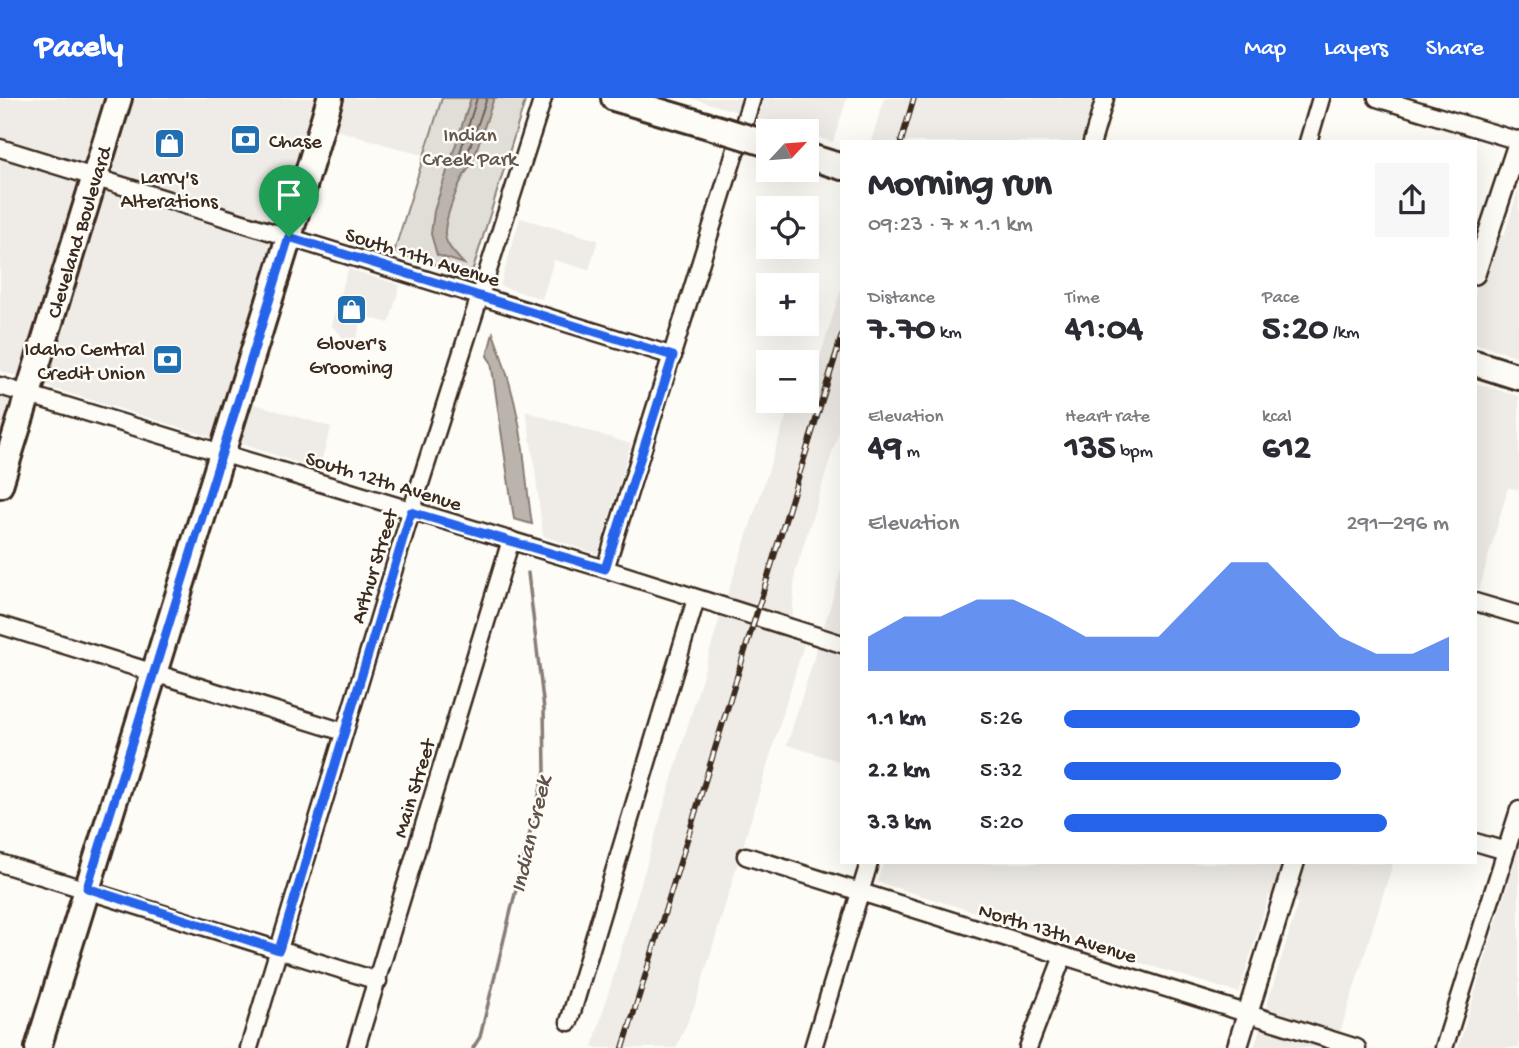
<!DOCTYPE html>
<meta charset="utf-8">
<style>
body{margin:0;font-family:"Gochi Hand",sans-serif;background:#f7f7f7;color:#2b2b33;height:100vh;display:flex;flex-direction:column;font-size:26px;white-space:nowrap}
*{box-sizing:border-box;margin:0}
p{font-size:23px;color:#7c7c81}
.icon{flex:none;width:38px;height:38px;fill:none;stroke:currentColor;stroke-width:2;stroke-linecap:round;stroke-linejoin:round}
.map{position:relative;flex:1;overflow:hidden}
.details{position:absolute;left:840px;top:42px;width:637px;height:724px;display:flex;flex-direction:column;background:#fff;border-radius:0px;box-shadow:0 7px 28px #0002}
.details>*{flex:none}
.needle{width:46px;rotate:64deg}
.buttons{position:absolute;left:756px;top:21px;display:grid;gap:14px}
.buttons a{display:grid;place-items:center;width:63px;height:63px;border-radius:0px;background:#fff;box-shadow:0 7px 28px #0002;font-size:35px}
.pin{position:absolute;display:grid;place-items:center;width:60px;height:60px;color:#fff;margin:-72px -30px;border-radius:50% 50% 50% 0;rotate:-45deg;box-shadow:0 0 7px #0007}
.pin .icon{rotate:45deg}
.round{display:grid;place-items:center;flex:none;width:74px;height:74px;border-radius:0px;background:#f7f7f7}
.overview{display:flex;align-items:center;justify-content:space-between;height:119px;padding:0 28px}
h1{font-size:38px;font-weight:800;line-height:52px}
.stats{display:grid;grid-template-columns:repeat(3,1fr);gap:10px;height:119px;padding:7px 28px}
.stats div{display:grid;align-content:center}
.stats b{font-size:35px;font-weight:800}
.stats small{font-size:19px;font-weight:400}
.stats p{font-size:19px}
.chart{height:196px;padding:14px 28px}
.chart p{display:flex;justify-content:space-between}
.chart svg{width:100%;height:126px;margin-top:7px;fill:#2563eb;opacity:.7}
ul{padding:0 28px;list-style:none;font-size:23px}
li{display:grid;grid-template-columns:112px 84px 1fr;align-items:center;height:52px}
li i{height:18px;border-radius:9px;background:#2563eb}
header{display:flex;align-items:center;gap:42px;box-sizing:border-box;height:98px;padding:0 35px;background:#2563eb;color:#fff}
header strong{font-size:33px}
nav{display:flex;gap:38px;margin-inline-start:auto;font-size:24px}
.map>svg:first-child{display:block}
.built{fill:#efece7}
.green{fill:#e1ded7;stroke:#8e847a;stroke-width:2}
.water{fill:#bbb4ad;stroke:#887d74;stroke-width:2}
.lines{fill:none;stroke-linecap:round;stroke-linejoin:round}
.shore{stroke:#6e6157;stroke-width:2}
.stream{stroke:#887d74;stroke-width:3.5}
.minor-casing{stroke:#3b2a1e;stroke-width:21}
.tertiary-casing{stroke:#3b2a1e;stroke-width:24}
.primary-casing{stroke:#3b2a1e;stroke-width:30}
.minor{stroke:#fdfcf7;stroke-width:16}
.tertiary{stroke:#fdfcf7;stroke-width:19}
.primary{stroke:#fdfcf7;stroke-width:24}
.rail-casing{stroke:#3b2a1e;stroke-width:6}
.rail{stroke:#fdfcf7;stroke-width:3.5;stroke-dasharray:10;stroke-linecap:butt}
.primary-bridge-casing{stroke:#3b2a1e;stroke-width:30;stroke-linecap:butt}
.primary-bridge{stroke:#fdfcf7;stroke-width:24}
.route-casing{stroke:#fff;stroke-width:14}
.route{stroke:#2563eb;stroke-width:9}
.labels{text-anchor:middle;stroke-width:5;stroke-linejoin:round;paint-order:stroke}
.park-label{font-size:21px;fill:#64574c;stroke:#fdfcf7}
.poi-label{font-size:21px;fill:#3b2a1e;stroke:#fdfcf7}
.street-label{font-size:21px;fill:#3b2a1e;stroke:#fdfcf7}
.water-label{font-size:23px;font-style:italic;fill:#615349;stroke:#fdfcf7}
</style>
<header>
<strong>Pacely</strong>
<nav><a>Map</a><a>Layers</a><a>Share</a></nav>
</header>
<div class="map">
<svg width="1519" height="950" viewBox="0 0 1519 950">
<rect width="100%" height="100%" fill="#fdfcf7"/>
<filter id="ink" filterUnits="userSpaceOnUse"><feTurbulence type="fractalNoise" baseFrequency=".0143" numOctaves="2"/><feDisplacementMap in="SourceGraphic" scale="14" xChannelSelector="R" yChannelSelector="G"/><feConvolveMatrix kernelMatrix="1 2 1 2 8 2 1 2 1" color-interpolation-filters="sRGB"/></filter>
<g filter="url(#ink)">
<g class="built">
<polygon points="0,0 108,0 23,280 0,273"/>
<polygon points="133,0 442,0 425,58 312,25 215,340 45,288"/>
<polygon points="691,0 847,0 833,44 807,36 807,33 799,33"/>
<polygon points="884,0 1094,0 1081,44 871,44"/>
<polygon points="1519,89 1519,259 1475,245 1475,130 1504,138"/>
<polygon points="520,120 598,142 589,172 554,162 542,201 500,188"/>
<polygon points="348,171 400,187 389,225 363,218 354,248 348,245 331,227"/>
<polygon points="842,188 842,323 795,475 791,542 804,546 695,907 676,950 592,950 720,519 788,313 802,317"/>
<polygon points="1475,285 1519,298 1519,391 1508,390 1479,492 1475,490"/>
<polygon points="0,298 15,303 0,349"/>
<polygon points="251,305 331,329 319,372 239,345"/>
<polygon points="525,313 631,346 598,456 543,438 535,372 528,324"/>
<polygon points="842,470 842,664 787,647"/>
<polygon points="1519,750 1519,950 1458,950"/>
<polygon points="883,765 1393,765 1336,948 1341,950 1254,950 1298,805 1269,797 1239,895 877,784"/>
</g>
<polygon class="green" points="442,0 526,0 473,171 466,176 394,154"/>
<g class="water">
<path d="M 471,0 L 494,0 L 471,68 C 460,78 444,122 445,137 C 446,148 457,158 464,166 L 437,157 L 431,136 L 434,113 Z"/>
<path d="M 493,235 C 507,272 518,311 523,351 C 526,376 528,401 532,426 L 514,421 L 493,277 L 491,264 L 487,258 Z"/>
</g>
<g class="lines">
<polyline class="shore" points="477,0 458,61 461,66 465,63 487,0"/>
<polyline class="stream" points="473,950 480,939 545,673 544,611 528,475"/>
<defs>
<g id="minor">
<polyline points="1377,0 1519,43"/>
<polyline points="1092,44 1105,0"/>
<polyline points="1308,44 1321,0"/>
<polyline points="0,50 673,258"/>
<polyline points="0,288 605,471 842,546"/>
<polyline points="605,471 752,0"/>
<polyline points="1475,504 1519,517"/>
<polyline points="0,527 344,634"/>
<polyline points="1475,744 1506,753"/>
<polyline points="746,758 1357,950"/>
<polyline points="0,765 378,883"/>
<polyline points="569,924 696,501"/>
<polyline points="249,950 411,414 543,0"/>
<polyline points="356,950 511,442"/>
<polyline points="813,950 869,765"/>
<polyline points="1028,950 1063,858"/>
<polyline points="1444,950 1519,712"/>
</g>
<g id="tertiary">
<polyline points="1475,176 1519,43"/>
<polyline points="1237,950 1294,765"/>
</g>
<g id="primary">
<polyline points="614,0 726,33"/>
<polyline points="807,58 842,69"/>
<polyline points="1475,265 1519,279"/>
<polyline points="0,387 119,0"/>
<polyline points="38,950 289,139 330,0"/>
</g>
</defs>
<use href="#minor" class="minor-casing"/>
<use href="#tertiary" class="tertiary-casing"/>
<use href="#primary" class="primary-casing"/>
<use href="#minor" class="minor"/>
<use href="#tertiary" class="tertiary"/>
<use href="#primary" class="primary"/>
<defs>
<g id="rail">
<polyline points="901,44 914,0"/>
<polyline points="623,950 842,237"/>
</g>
</defs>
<use href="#rail" class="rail-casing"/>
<use href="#rail" class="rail"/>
<defs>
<polyline id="primary-bridge" points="726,33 768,46"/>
</defs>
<use href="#primary-bridge" class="primary-bridge-casing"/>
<use href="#primary-bridge" class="primary-bridge"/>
</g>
</g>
<g class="lines" filter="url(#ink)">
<defs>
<polygon id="route" points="289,139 673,258 605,471 411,414 279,852 87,790"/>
</defs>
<use href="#route" class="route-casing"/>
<use href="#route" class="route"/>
</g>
<defs>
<symbol id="bank-square" viewBox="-11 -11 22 22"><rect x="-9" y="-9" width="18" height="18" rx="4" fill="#1f6fb2" stroke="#fdfcf7"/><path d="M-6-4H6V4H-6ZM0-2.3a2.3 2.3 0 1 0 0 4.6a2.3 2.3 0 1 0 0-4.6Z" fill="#fff"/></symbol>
<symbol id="shop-square" viewBox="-11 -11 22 22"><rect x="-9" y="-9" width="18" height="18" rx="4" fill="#1f6fb2" stroke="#fdfcf7"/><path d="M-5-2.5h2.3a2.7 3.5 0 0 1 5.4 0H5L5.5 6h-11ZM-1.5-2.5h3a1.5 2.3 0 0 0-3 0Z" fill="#fff"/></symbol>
</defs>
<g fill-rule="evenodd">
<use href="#bank-square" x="228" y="24" width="35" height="35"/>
<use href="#shop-square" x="152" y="28" width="35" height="35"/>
<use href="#shop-square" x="334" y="194" width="35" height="35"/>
<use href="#bank-square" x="150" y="244" width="35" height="35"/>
</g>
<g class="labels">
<g class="park-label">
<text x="470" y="43">Indian<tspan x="470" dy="24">Creek Park</tspan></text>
</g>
<g class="poi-label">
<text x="269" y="49" text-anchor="start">Chase</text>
<text x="169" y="85">Larry's<tspan x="169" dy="24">Alterations</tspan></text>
<text x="351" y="251">Glover's<tspan x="351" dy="24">Grooming</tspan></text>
<text x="145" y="257" text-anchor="end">Idaho Central<tspan x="145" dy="24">Credit Union</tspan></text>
</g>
<g class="street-label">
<text transform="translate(78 134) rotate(-73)" y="7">Cleveland Boulevard</text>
<text transform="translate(423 158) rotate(17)" y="7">South 11th Avenue</text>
<text transform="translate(384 382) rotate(17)" y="7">South 12th Avenue</text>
<text transform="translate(373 468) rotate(-73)" y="7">Arthur Street</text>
<text transform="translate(413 690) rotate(-73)" y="7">Main Street</text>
<text transform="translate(1058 834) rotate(17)" y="7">North 13th Avenue</text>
</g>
<g class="water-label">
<text transform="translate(529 736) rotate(-77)" y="8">Indian Creek</text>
</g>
</g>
</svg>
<div class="buttons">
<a><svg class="needle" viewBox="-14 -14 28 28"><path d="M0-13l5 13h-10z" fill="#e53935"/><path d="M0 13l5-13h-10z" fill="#7c7c81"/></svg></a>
<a><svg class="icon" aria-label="locate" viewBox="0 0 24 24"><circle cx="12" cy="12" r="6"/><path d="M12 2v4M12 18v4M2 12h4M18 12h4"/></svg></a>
<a>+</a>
<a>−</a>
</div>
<div class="pin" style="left:289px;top:139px;background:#1e9e55"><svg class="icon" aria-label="arrive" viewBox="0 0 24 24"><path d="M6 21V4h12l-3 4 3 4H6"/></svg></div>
<section class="details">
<div class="overview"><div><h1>Morning run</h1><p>09:23 · 7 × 1.1 km</p></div><a class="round"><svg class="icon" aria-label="share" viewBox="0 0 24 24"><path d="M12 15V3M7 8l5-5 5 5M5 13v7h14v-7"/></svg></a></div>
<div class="stats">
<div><p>Distance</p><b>7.70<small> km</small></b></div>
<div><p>Time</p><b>41:04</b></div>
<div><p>Pace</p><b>5:20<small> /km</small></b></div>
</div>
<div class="stats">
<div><p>Elevation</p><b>49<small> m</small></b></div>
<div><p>Heart rate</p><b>135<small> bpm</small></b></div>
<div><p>kcal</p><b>612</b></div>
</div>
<div class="chart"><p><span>Elevation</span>291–296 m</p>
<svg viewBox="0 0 160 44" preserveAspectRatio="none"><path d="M0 44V32L10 25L20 25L30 19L40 19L50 25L60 32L70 32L80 32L90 19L100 6L110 6L120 19L130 32L140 38L150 38L160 32V44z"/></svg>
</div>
<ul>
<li><b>1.1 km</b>5:26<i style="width:77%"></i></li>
<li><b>2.2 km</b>5:32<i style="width:72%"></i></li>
<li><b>3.3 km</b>5:20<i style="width:84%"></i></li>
</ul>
</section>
</div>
